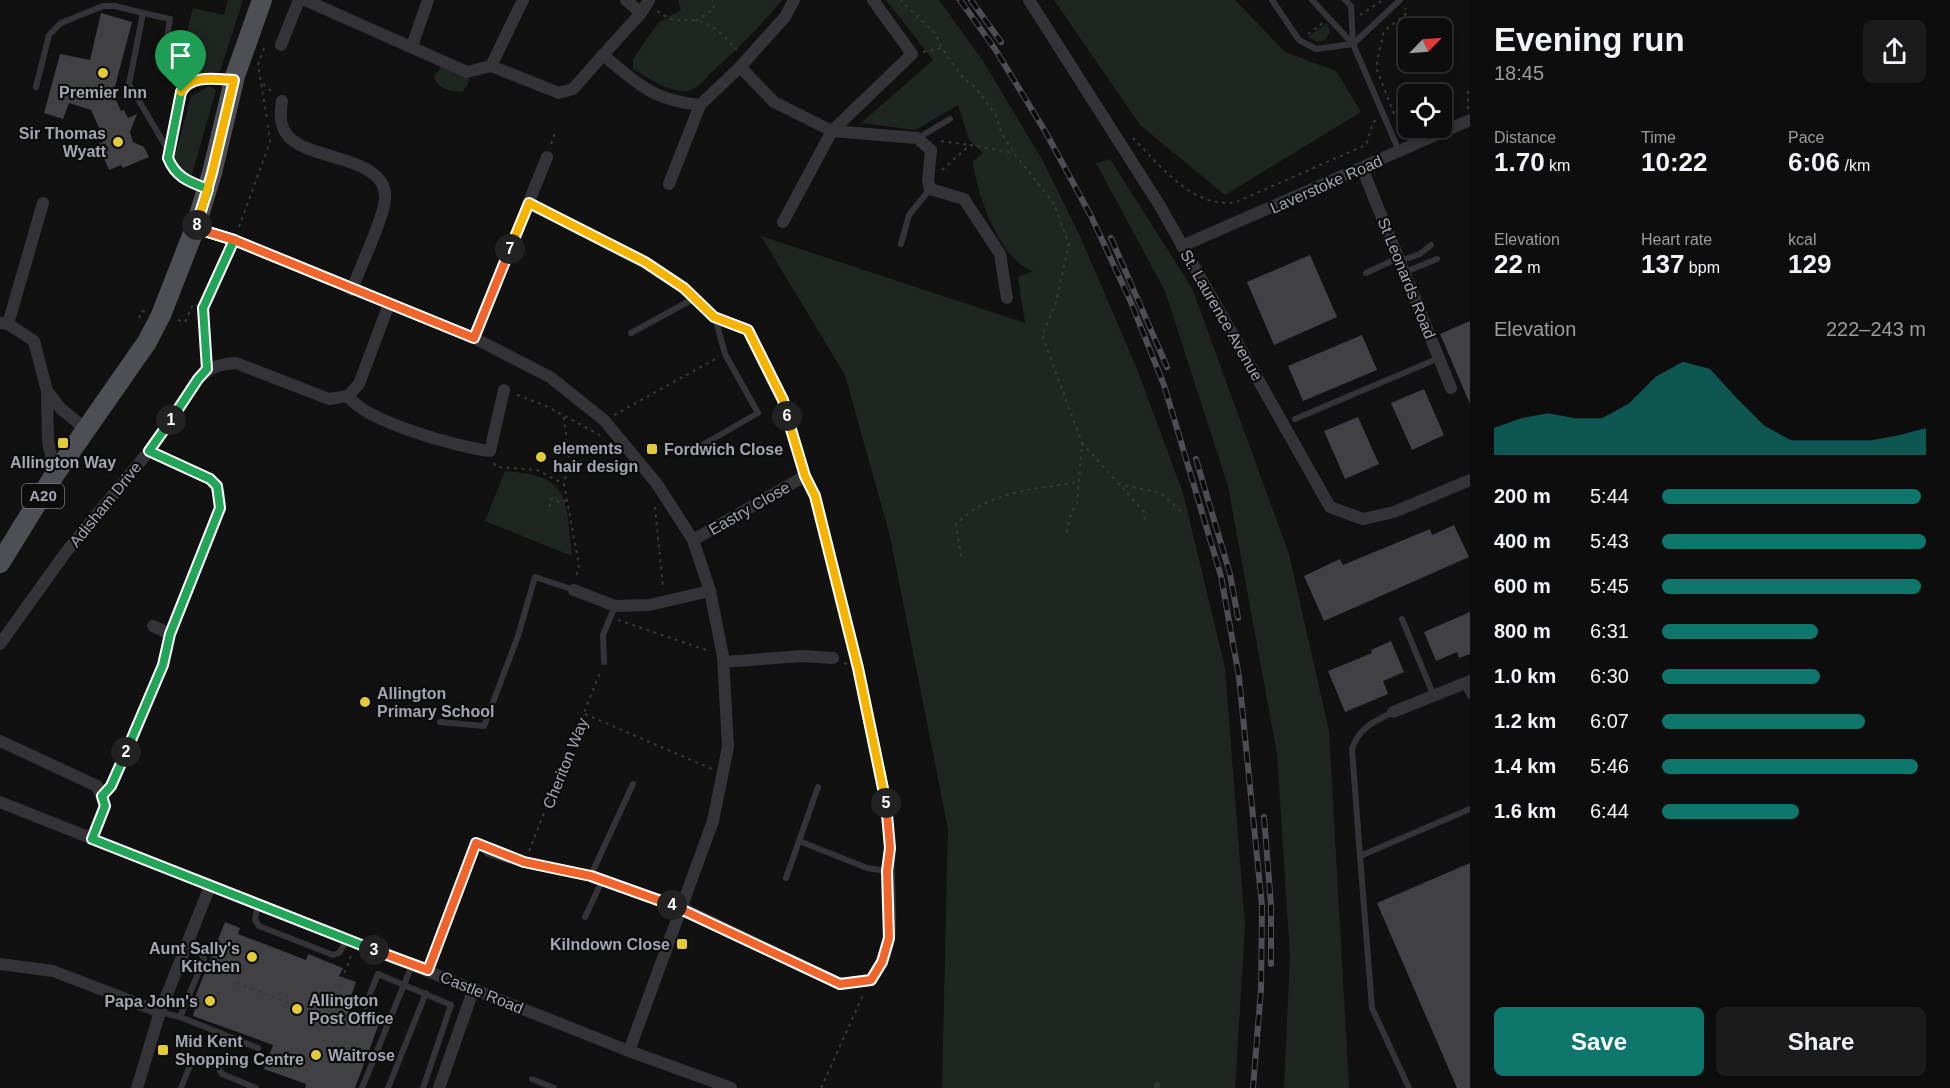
<!DOCTYPE html>
<meta charset="utf-8">
<style>
body{margin:0;font-family:Helvetica,sans-serif;background:#1b1b1c;color:#f1f3f6;height:100vh;display:flex;flex-direction:column;font-size:22px;white-space:nowrap}
*{box-sizing:border-box;margin:0}
p{font-size:20px;color:#9a9c9e}
.icon{flex:none;width:33px;height:33px;fill:none;stroke:currentColor;stroke-width:2;stroke-linecap:round;stroke-linejoin:round}
.map{position:relative;flex:1;overflow:hidden}
.sheet{display:flex;flex-direction:column;background:#0d0d0e;width:480px}
.sheet>*{flex:none}
.needle{width:39px;rotate:65deg}
.buttons{position:absolute;left:1398px;top:18px;display:grid;gap:12px}
.buttons a{display:grid;place-items:center;width:54px;height:54px;border-radius:9px;background:#0d0d0e;box-shadow:0 3px 9px #0003,0 0 0 2px #2d2d2e;font-size:30px}
.pin{position:absolute;display:grid;place-items:center;width:51px;height:51px;color:#fff;margin:-62px -26px;border-radius:50% 50% 50% 0;rotate:-45deg;box-shadow:0 0 6px #0007}
.pin .icon{rotate:45deg}
.km{position:absolute;width:30px;height:30px;margin:-15px;border-radius:50%;background:#222;color:#fff;font-size:16px;line-height:30px;text-align:center}
.round{display:grid;place-items:center;flex:none;width:63px;height:63px;border-radius:9px;background:#1b1b1c}
.headline{display:flex;align-items:center;justify-content:space-between;height:102px;padding:0 24px}
h1{font-size:33px;font-weight:700;line-height:45px}
.figures{display:grid;grid-template-columns:repeat(3,1fr);gap:9px;height:102px;padding:6px 24px}
.figures div{display:grid;align-content:center}
.figures b{font-size:26px;font-weight:700}
.figures small{font-size:16px;font-weight:400}
.figures p{font-size:16px}
.chart{height:168px;padding:12px 24px}
.chart p{display:flex;justify-content:space-between}
.chart svg{width:100%;height:108px;margin-top:6px;fill:#0f766e;opacity:.7}
.action{display:flex;gap:12px;margin-top:auto;padding:12px 24px}
.action a{flex:1;height:69px;border-radius:9px;background:#0f766e;color:#fff;font-size:24px;font-weight:700;line-height:69px;text-align:center}
.action a+a{background:#1b1b1c;color:#f1f3f6}
ul{padding:0 24px;list-style:none;font-size:20px}
li{display:grid;grid-template-columns:96px 72px 1fr;align-items:center;height:45px}
li i{height:15px;border-radius:8px;background:#0f766e}
main{display:flex;flex:1;min-height:0}
.map>svg:first-child{display:block}
.green{fill:#1f2621}
.building{fill:#404045}
.lines{fill:none;stroke-linecap:round;stroke-linejoin:round}
.path{stroke:#38383d;stroke-width:2;stroke-dasharray:3 4.5;stroke-linecap:butt}
.service{stroke:#343438;stroke-width:6}
.minor{stroke:#343438;stroke-width:12}
.primary{stroke:#4e4e55;stroke-width:20}
.rail-casing{stroke:#4d4d53;stroke-width:6}
.rail{stroke:#0c0c0d;stroke-width:4;stroke-dasharray:11;stroke-linecap:butt}
.split-1-casing{stroke:#fff;stroke-width:12}
.split-2-casing{stroke:#fff;stroke-width:12}
.split-3-casing{stroke:#fff;stroke-width:12}
.split-4-casing{stroke:#fff;stroke-width:12}
.split-5-casing{stroke:#fff;stroke-width:12}
.split-6-casing{stroke:#fff;stroke-width:12}
.split-7-casing{stroke:#fff;stroke-width:12}
.split-8-casing{stroke:#fff;stroke-width:12}
.split-9-casing{stroke:#fff;stroke-width:12}
.split-1{stroke:#22a559;stroke-width:8}
.split-2{stroke:#22a559;stroke-width:8}
.split-3{stroke:#22a559;stroke-width:8}
.split-4{stroke:#f0652b;stroke-width:8}
.split-5{stroke:#f0652b;stroke-width:8}
.split-6{stroke:#f5b400;stroke-width:8}
.split-7{stroke:#f5b400;stroke-width:8}
.split-8{stroke:#f0652b;stroke-width:8}
.split-9{stroke:#f5b400;stroke-width:8}
.poi-dot{fill:#e2ca38;stroke:#0c0c0d;stroke-width:2}
.labels{text-anchor:middle;stroke-width:4.5;stroke-linejoin:round;paint-order:stroke}
.shield{fill:#0c0c0d;stroke:#767780;stroke-width:1.5}
.shield-label{font-size:15px;font-weight:bold;fill:#a3a5b1}
.poi-label{font-size:16px;font-weight:bold;fill:#a3a5b1;stroke:#0c0c0d;text-anchor:start}
.street-label{font-size:16px;fill:#a3a5b1;stroke:#0c0c0d}
</style>
<main>
<div class="map">
<svg width="1470" height="1088" viewBox="0 0 1470 1088">
<rect width="100%" height="100%" fill="#111112"/>
<g class="green">
<polygon points="228,0 243,0 220,71 187,79 179,61 193,8 224,15"/>
<path d="M 678,0 L 782,0 C 761,26 738,48 714,70 C 708,75 704,82 698,86 C 693,90 686,92 680,91 C 664,89 647,77 633,69 L 633,59 L 658,23 L 681,10 Z"/>
<path d="M 886,0 L 939,0 L 983,61 L 1043,161 L 1079,234 L 1135,364 L 1183,493 L 1225,668 L 1245,926 L 1235,1088 L 942,1088 L 948,829 L 890,536 L 845,375 L 761,236 L 1025,323 L 1018,277 L 1033,271 C 1000,261 976,193 973,161 L 983,153 L 969,140 L 958,105 L 915,130 L 861,123 L 933,60 Z"/>
<polygon points="1054,0 1235,0 1285,52 1336,71 1361,112 1225,195 1140,125"/>
<polygon points="1327,23 1330,32 1325,40 1317,42 1308,37"/>
<path d="M 442,66 L 470,74 L 468,84 L 462,92 C 450,91 437,89 434,76 Z"/>
<polygon points="210,86 216,90 191,178 182,174 174,160 191,96"/>
<polygon points="1110,159 1192,288 1289,554 1329,731 1349,1088 1284,1088 1290,955 1277,754 1228,486 1165,291 1096,163"/>
<path d="M 505,471 C 572,475 565,499 572,556 L 485,521 Z"/>
</g>
<g class="building">
<polygon points="101,13 132,22 113,94 121,111 124,110 128,118 137,114 130,132 133,142 144,147 149,157 123,168 121,165 109,170 98,144 105,141 91,110 69,103 63,119 44,113 60,54 90,60"/>
<polygon points="1310,255 1337,317 1274,345 1247,282"/>
<polygon points="1470,321 1470,404 1440,334"/>
<polygon points="1362,335 1377,370 1303,401 1288,366"/>
<polygon points="1424,389 1444,435 1412,450 1391,403"/>
<polygon points="1358,417 1379,464 1345,479 1324,431"/>
<polygon points="1454,525 1469,557 1324,621 1304,576 1340,559 1343,565 1430,529 1432,535"/>
<polygon points="1470,612 1470,654 1459,658 1457,652 1436,661 1424,632"/>
<polygon points="1391,641 1404,672 1383,681 1388,694 1345,712 1328,671 1372,653 1371,650"/>
<polygon points="1470,863 1470,1088 1457,1088 1377,903"/>
<polygon points="225,922 240,928 238,934 306,960 308,954 343,968 339,976 356,982 347,1008 380,1021 355,1088 305,1088 306,1084 264,1069 273,1045 193,1016 195,1009 191,1007"/>
</g>
<g class="lines">
<g class="path">
<polyline points="900,0 935,33 942,48"/>
<path d="M 657,11 C 678,25 677,18 698,21 C 714,24 727,39 737,50"/>
<polyline points="1360,15 1383,0"/>
<polyline points="696,21 714,9 712,0"/>
<polyline points="1308,34 1323,23"/>
<polyline points="264,48 258,65 267,119"/>
<polyline points="923,52 942,48 963,78 975,87 996,115 1002,134 1014,153 1054,204 1069,244 1055,306 1042,335 1082,443 1077,503 1071,513 1066,537"/>
<polyline points="263,84 272,92"/>
<polyline points="1468,109 1468,91 1470,90"/>
<polyline points="1396,113 1408,125"/>
<polyline points="1394,114 1377,70 1377,62 1384,31 1407,13 1405,8"/>
<path d="M 1133,138 C 1159,165 1195,210 1236,202 L 1366,145 L 1373,122 L 1377,120"/>
<polyline points="941,141 970,145"/>
<polyline points="551,144 556,130"/>
<polyline points="942,170 970,145 1014,153"/>
<polyline points="239,227 270,142 268,125"/>
<polyline points="139,318 142,311 146,312"/>
<polyline points="178,320 185,322 193,304 203,308"/>
<polyline points="753,340 783,400 802,465"/>
<polyline points="207,358 203,308 229,252"/>
<polyline points="517,395 544,405 600,435"/>
<polyline points="614,415 717,358"/>
<polyline points="564,417 569,460 564,484 579,565 576,578"/>
<polyline points="1082,443 1144,512 1145,524"/>
<polyline points="494,463 496,467 537,470 564,484"/>
<polyline points="1118,484 1161,493 1183,513"/>
<polyline points="811,487 815,496 859,668 888,814 889,835"/>
<polyline points="549,507 552,498 559,502 569,500"/>
<polyline points="655,507 663,588"/>
<path d="M 961,556 L 956,525 C 987,491 1035,489 1079,482"/>
<polyline points="618,620 709,651"/>
<polyline points="844,663 858,668"/>
<polyline points="585,714 712,769"/>
<polyline points="142,716 158,677"/>
<polyline points="529,851 601,670"/>
<polyline points="351,956 335,998 357,1007"/>
<polyline points="433,959 475,843 478,844"/>
<polyline points="237,983 316,1013"/>
<polyline points="371,1013 382,1018"/>
<polyline points="821,1088 864,993"/>
</g>
<g class="service">
<polyline points="1272,0 1299,40 1316,49 1353,44 1400,0"/>
<polyline points="1312,0 1353,44 1351,6 1345,0"/>
<polyline points="1353,44 1399,151"/>
<polyline points="36,87 49,35 61,23 103,6 115,6 143,13"/>
<polyline points="918,138 950,119"/>
<polyline points="168,150 129,84 143,13 170,19 164,56 183,88"/>
<path d="M 204,188 C 187,181 175,176 168,158 L 181,92 C 190,75 215,79 232,80"/>
<polyline points="901,244 909,215 930,189"/>
<polyline points="1400,261 1420,254 1431,245"/>
<polyline points="1405,272 1437,259"/>
<polyline points="1366,273 1398,258"/>
<polyline points="631,333 693,299"/>
<polyline points="1295,419 1439,358"/>
<polyline points="704,444 758,413 725,354 715,317"/>
<polyline points="1402,619 1433,694"/>
<polyline points="604,662 603,635 615,606"/>
<polyline points="1464,684 1470,696"/>
<path d="M 1393,712 C 1373,722 1359,728 1352,749 L 1360,856 L 1470,809"/>
<polyline points="440,722 484,726 518,636 535,577 574,590"/>
<polyline points="799,841 867,868 887,871"/>
<polyline points="1360,856 1372,1008 1409,1088"/>
<polyline points="591,875 633,784"/>
<polyline points="786,878 818,787"/>
<polyline points="258,904 255,920 259,926 333,955 339,953 347,940"/>
<polyline points="585,917 602,881"/>
<polyline points="365,1006 378,974 451,1005 423,1088"/>
<polyline points="160,1012 180,1017 204,959 198,946 191,938"/>
<polyline points="180,1017 258,1048"/>
<polyline points="532,1079 554,1088"/>
<polyline points="181,1088 191,1063 200,1058 216,1064 222,1074 256,1088"/>
<polyline points="362,1088 412,965"/>
<polyline points="388,1088 426,993"/>
<polyline points="1157,1088 1157,1085"/>
</g>
<g class="minor">
<polyline points="305,0 467,72 491,66 559,93 573,89 603,55"/>
<path d="M 626,0 L 641,13 L 603,55 C 638,84 652,100 700,105 L 740,67 L 774,102 L 832,131 L 917,138 L 931,150 L 928,181 L 930,189 L 964,199 L 1000,254 L 1007,298"/>
<polyline points="1029,0 1160,206 1330,507 1363,519 1394,512 1470,480"/>
<polyline points="641,13 649,0"/>
<polyline points="281,45 299,0"/>
<polyline points="412,46 428,0"/>
<polyline points="491,66 523,0"/>
<polyline points="740,67 785,17 794,0"/>
<path d="M 282,101 C 280,113 279,125 288,136 C 309,161 389,156 385,199 C 384,218 359,269 352,290"/>
<polyline points="1362,168 1451,388"/>
<polyline points="669,184 700,105"/>
<polyline points="529,203 645,263 684,288 714,317 748,330"/>
<polyline points="783,222 832,131 912,54 873,0"/>
<polyline points="195,228 234,240 474,338 550,377 604,420 657,484 693,540 710,591 723,656 728,747 713,821 629,1051"/>
<polyline points="1182,246 1470,120"/>
<polyline points="0,323 8,324 34,341 47,391 48,442 55,474"/>
<polyline points="8,324 43,203"/>
<polyline points="474,338 547,157"/>
<polyline points="47,391 61,409 87,430"/>
<path d="M 348,396 C 366,422 458,447 490,451 L 504,390"/>
<path d="M 149,451 L 210,479 C 219,488 220,495 220,508 L 170,634 L 163,665"/>
<polyline points="693,540 805,476"/>
<polyline points="574,590 615,606 649,605 710,591"/>
<polyline points="153,626 170,634"/>
<path d="M 0,644 L 66,552 L 149,451 L 198,379 C 210,367 220,364 236,363 L 329,399 L 348,396 L 359,384 L 389,304"/>
<polyline points="724,662 802,656 833,658"/>
<polyline points="1393,712 1470,681"/>
<polyline points="0,741 97,786 105,805 92,839"/>
<polyline points="102,796 111,786 137,727"/>
<polyline points="0,802 629,1051 731,1088"/>
<path d="M 489,851 L 524,862 L 591,876 L 682,908 L 840,984 L 871,980 C 879,967 888,953 889,937 C 893,908 886,878 890,848"/>
<polyline points="0,964 53,971 160,1012"/>
<polyline points="137,1088 160,1012 210,886"/>
<polyline points="439,1088 474,988"/>
</g>
<polyline class="primary" points="0,563 55,474 147,342 161,315 195,228 212,173 235,76 262,0"/>
<defs>
<g id="rail">
<polyline points="960,0 995,49 1045,131 1091,216 1130,300 1164,385 1221,576 1239,677 1262,906 1261,989 1253,1088"/>
<polyline points="971,0 1001,42"/>
<polyline points="1111,238 1167,367"/>
<polyline points="1196,459 1230,574 1238,618"/>
<polyline points="1264,817 1271,905 1271,964"/>
</g>
</defs>
<use href="#rail" class="rail-casing"/>
<use href="#rail" class="rail"/>
</g>
<g class="lines">
<defs>
<path id="split-1" d="M 171,420 L 198,379 L 207,369 L 203,308 L 234,240 L 195,228 L 208,189 C 190,182 176,178 168,158 L 181,92"/>
<polyline id="split-2" points="126,752 163,665 170,634 220,508 217,486 210,479 149,451 171,420"/>
<polyline id="split-3" points="126,752 111,786 102,796 105,806 92,839 374,950"/>
<polyline id="split-4" points="374,950 428,970 476,843 524,862 591,876 672,905"/>
<polyline id="split-5" points="672,905 840,984 871,980 882,962 889,938 887,871 890,848 886,803"/>
<polyline id="split-6" points="787,416 805,476 815,496 858,668 886,803"/>
<polyline id="split-7" points="510,249 529,203 645,262 684,288 714,317 748,330 783,400 787,416"/>
<polyline id="split-8" points="197,225 195,228 234,240 474,338 510,249"/>
<path id="split-9" d="M 181,92 C 191,74 217,79 234,80 L 212,173 L 197,225"/>
</defs>
<use href="#split-1" class="split-1-casing"/>
<use href="#split-2" class="split-2-casing"/>
<use href="#split-3" class="split-3-casing"/>
<use href="#split-4" class="split-4-casing"/>
<use href="#split-5" class="split-5-casing"/>
<use href="#split-6" class="split-6-casing"/>
<use href="#split-7" class="split-7-casing"/>
<use href="#split-8" class="split-8-casing"/>
<use href="#split-9" class="split-9-casing"/>
<use href="#split-1" class="split-1"/>
<use href="#split-2" class="split-2"/>
<use href="#split-3" class="split-3"/>
<use href="#split-4" class="split-4"/>
<use href="#split-5" class="split-5"/>
<use href="#split-6" class="split-6"/>
<use href="#split-7" class="split-7"/>
<use href="#split-8" class="split-8"/>
<use href="#split-9" class="split-9"/>
</g>
<g class="poi-dot">
<circle cx="103" cy="73" r="6"/>
<circle cx="118" cy="142" r="6"/>
<rect x="57" y="437" width="12" height="12" rx="3"/>
<rect x="646" y="443" width="12" height="12" rx="3"/>
<circle cx="541" cy="457" r="6"/>
<circle cx="365" cy="702" r="6"/>
<rect x="676" y="938" width="12" height="12" rx="3"/>
<circle cx="252" cy="957" r="6"/>
<circle cx="210" cy="1001" r="6"/>
<circle cx="297" cy="1009" r="6"/>
<rect x="157" y="1044" width="12" height="12" rx="3"/>
<circle cx="316" cy="1055" r="6"/>
</g>
<g class="labels">
<rect class="shield" x="22" y="484" width="42" height="24" rx="4.5"/>
<g class="shield-label">
<text x="43" y="501">A20</text>
</g>
<g class="poi-label">
<text x="103" y="98" text-anchor="middle">Premier Inn</text>
<text x="106" y="139" text-anchor="end">Sir Thomas<tspan x="106" dy="18">Wyatt</tspan></text>
<text x="553" y="454">elements<tspan x="553" dy="18">hair design</tspan></text>
<text x="664" y="455">Fordwich Close</text>
<text x="63" y="468" text-anchor="middle">Allington Way</text>
<text x="377" y="699">Allington<tspan x="377" dy="18">Primary School</tspan></text>
<text x="670" y="950" text-anchor="end">Kilndown Close</text>
<text x="240" y="954" text-anchor="end">Aunt Sally's<tspan x="240" dy="18">Kitchen</tspan></text>
<text x="309" y="1006">Allington<tspan x="309" dy="18">Post Office</tspan></text>
<text x="198" y="1007" text-anchor="end">Papa John's</text>
<text x="175" y="1047">Mid Kent<tspan x="175" dy="18">Shopping Centre</tspan></text>
<text x="328" y="1061">Waitrose</text>
</g>
<g class="street-label">
<text transform="translate(1326 184) rotate(-24)" y="6">Laverstoke Road</text>
<text transform="translate(1407 278) rotate(68)" y="6">St Leonards Road</text>
<text transform="translate(1222 315) rotate(60)" y="6">St. Laurence Avenue</text>
<text transform="translate(105 504) rotate(-51)" y="6">Adisham Drive</text>
<text transform="translate(749 508) rotate(-30)" y="6">Eastry Close</text>
<text transform="translate(565 763) rotate(-68)" y="6">Cheriton Way</text>
<text transform="translate(482 992) rotate(22)" y="6">Castle Road</text>
</g>
</g>
</svg>
<div class="buttons">
<a><svg class="needle" viewBox="-14 -14 28 28"><path d="M0-13l5 13h-10z" fill="#e53935"/><path d="M0 13l5-13h-10z" fill="#9a9c9e"/></svg></a>
<a><svg class="icon" aria-label="locate" viewBox="0 0 24 24"><circle cx="12" cy="12" r="6"/><path d="M12 2v4M12 18v4M2 12h4M18 12h4"/></svg></a>
</div>
<div class="pin" style="left:181px;top:92px;background:#1e9e55"><svg class="icon" aria-label="arrive" viewBox="0 0 24 24"><path d="M6 21V4h12l-3 4 3 4H6"/></svg></div>
<b class="km" style="left:171px;top:420px">1</b>
<b class="km" style="left:126px;top:752px">2</b>
<b class="km" style="left:374px;top:950px">3</b>
<b class="km" style="left:672px;top:905px">4</b>
<b class="km" style="left:886px;top:803px">5</b>
<b class="km" style="left:787px;top:416px">6</b>
<b class="km" style="left:510px;top:249px">7</b>
<b class="km" style="left:197px;top:225px">8</b>
</div>
<section class="sheet">
<div class="headline"><div><h1>Evening run</h1><p>18:45</p></div><a class="round"><svg class="icon" aria-label="share" viewBox="0 0 24 24"><path d="M12 15V3M7 8l5-5 5 5M5 13v7h14v-7"/></svg></a></div>
<div class="figures">
<div><p>Distance</p><b>1.70<small> km</small></b></div>
<div><p>Time</p><b>10:22</b></div>
<div><p>Pace</p><b>6:06<small> /km</small></b></div>
</div>
<div class="figures">
<div><p>Elevation</p><b>22<small> m</small></b></div>
<div><p>Heart rate</p><b>137<small> bpm</small></b></div>
<div><p>kcal</p><b>129</b></div>
</div>
<div class="chart"><p><span>Elevation</span>222–243 m</p>
<svg viewBox="0 0 160 44" preserveAspectRatio="none"><path d="M0 44V33L10 29L20 27L30 29L40 29L50 23L60 12L70 6L80 9L90 21L100 32L110 38L120 38L130 38L140 38L150 36L160 33V44z"/></svg>
</div>
<ul>
<li><b>200 m</b>5:44<i style="width:98%"></i></li>
<li><b>400 m</b>5:43<i style="width:100%"></i></li>
<li><b>600 m</b>5:45<i style="width:98%"></i></li>
<li><b>800 m</b>6:31<i style="width:59%"></i></li>
<li><b>1.0 km</b>6:30<i style="width:60%"></i></li>
<li><b>1.2 km</b>6:07<i style="width:77%"></i></li>
<li><b>1.4 km</b>5:46<i style="width:97%"></i></li>
<li><b>1.6 km</b>6:44<i style="width:52%"></i></li>
</ul>
<div class="action"><a>Save</a><a>Share</a></div>
</section>
</main>
